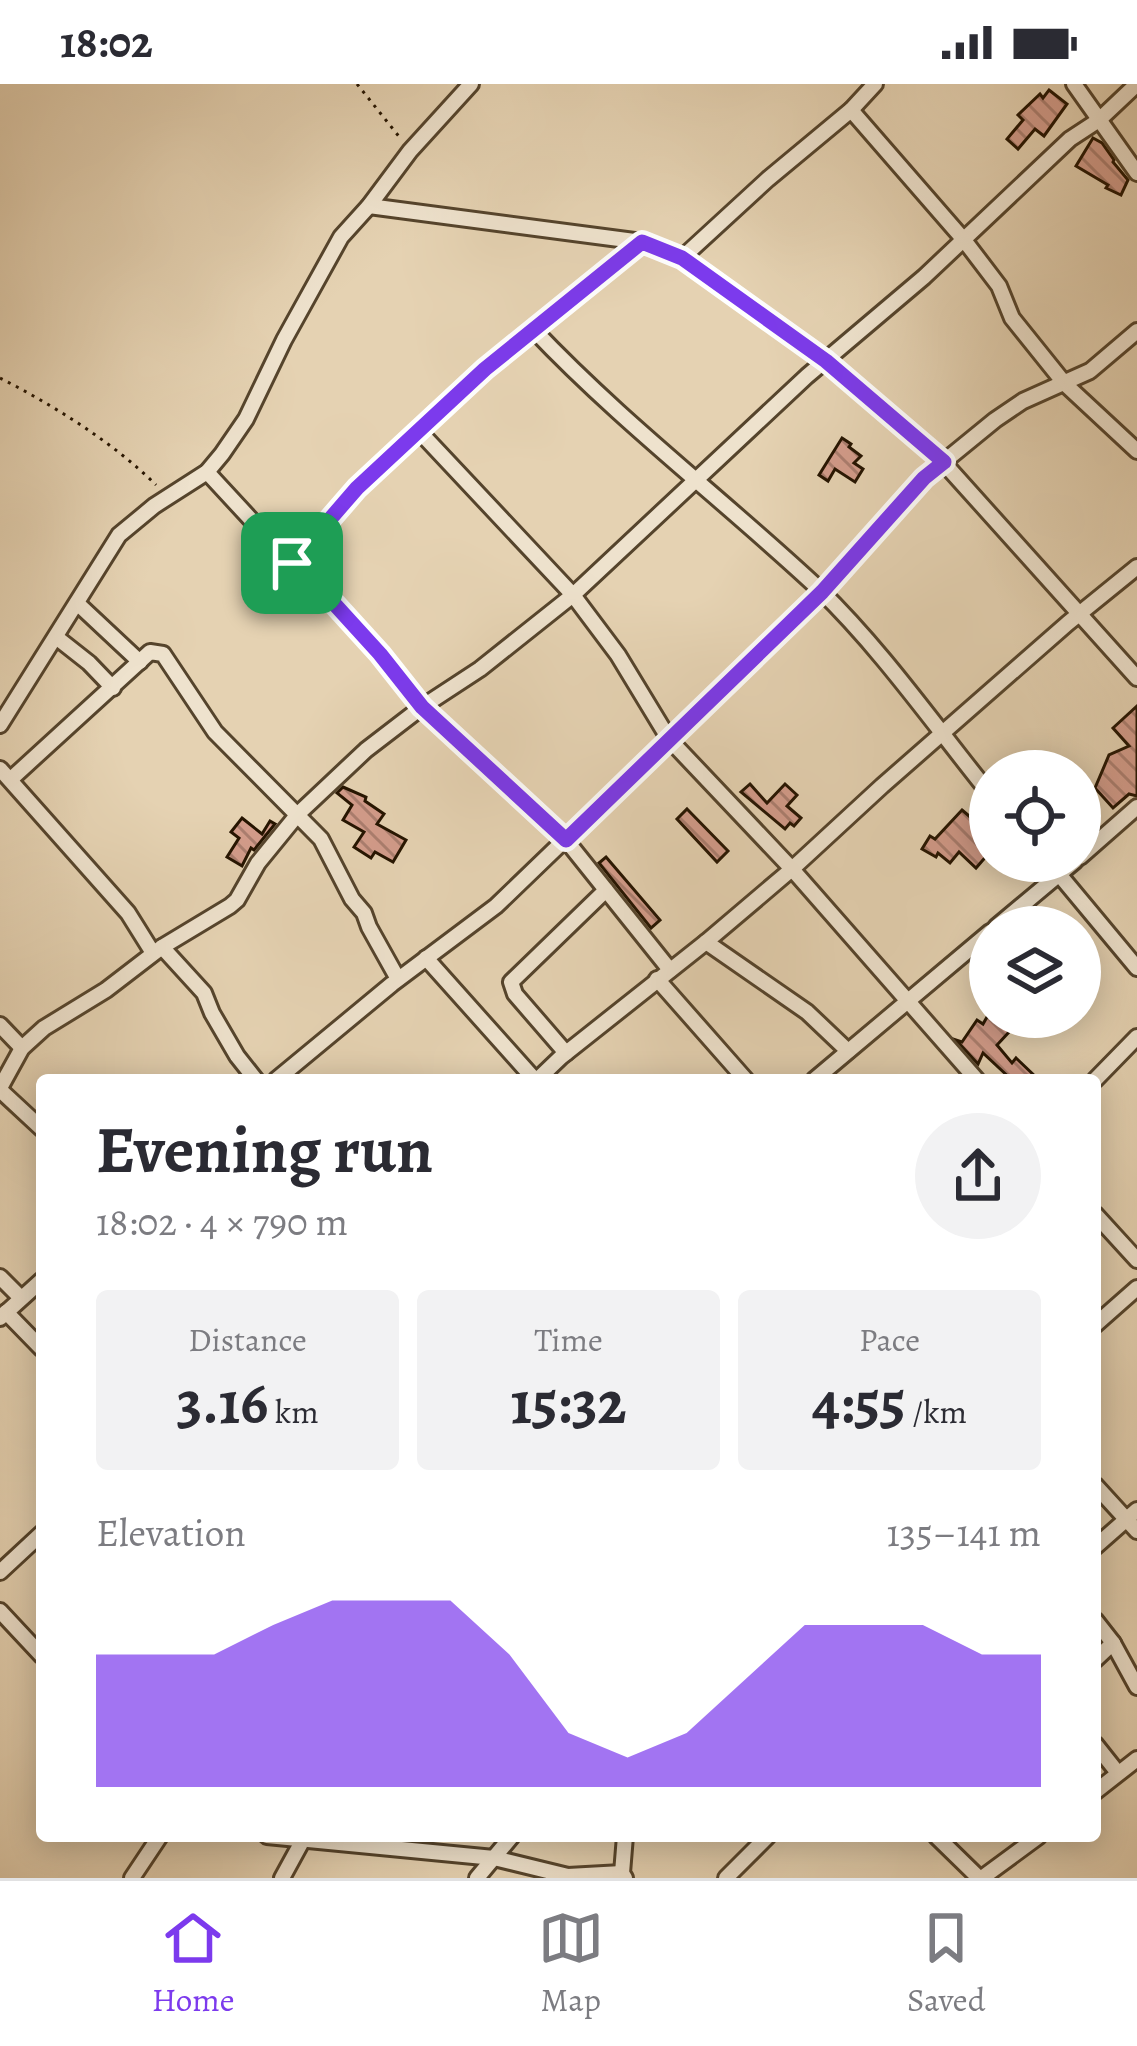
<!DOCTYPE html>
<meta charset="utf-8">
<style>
body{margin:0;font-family:Alegreya,serif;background:#f2f2f3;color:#2b2b33;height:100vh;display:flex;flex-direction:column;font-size:45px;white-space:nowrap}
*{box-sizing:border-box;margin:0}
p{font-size:39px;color:#7c7c81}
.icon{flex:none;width:66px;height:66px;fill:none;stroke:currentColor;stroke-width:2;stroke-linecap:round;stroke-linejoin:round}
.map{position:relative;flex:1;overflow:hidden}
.details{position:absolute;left:36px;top:990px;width:1065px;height:768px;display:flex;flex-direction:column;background:#fff;border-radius:12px;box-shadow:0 6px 30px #0003}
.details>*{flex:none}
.controls{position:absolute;left:969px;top:666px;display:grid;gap:24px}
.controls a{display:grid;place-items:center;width:132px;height:132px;border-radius:50%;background:#fff;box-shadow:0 6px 30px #0003;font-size:60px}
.pin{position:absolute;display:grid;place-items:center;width:102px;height:102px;color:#fff;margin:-51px;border-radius:24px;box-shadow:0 6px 18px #0006}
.round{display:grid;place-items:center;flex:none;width:126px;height:126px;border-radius:63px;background:#f2f2f3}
.overview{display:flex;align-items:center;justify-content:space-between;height:204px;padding:0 60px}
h1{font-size:66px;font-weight:700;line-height:90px}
.metrics{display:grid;grid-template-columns:repeat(3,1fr);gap:18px;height:204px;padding:12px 60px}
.metrics div{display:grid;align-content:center;border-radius:12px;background:#f2f2f3;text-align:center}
.metrics b{font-size:60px;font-weight:700}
.metrics small{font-size:33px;font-weight:400}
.metrics p{font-size:33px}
.chart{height:336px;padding:24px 60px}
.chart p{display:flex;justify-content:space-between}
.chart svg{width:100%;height:216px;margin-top:12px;fill:#7c3aed;opacity:.7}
.status{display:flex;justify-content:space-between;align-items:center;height:84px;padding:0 60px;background:#fff;direction:ltr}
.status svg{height:33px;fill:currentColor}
.tabs{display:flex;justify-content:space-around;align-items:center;height:168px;border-top:3px solid #e1e1e2;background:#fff;font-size:33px;color:#7c7c81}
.tabs a{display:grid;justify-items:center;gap:6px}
.tabs .selected{color:#7c3aed}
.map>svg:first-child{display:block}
.building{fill:url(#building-back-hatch);stroke:#251400;stroke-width:3}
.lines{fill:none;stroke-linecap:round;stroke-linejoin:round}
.minor-casing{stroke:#55442c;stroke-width:20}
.path{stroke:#251400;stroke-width:3;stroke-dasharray:3 6;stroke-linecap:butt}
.minor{stroke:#eee2cd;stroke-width:14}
.route-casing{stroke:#fff;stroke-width:24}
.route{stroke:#7c3aed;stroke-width:15}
</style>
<div class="status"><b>18:02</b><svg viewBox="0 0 49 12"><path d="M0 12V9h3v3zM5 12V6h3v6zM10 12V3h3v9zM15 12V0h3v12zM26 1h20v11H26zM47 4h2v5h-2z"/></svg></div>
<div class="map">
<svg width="1137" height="1794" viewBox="0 0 1137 1794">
<defs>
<pattern id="building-back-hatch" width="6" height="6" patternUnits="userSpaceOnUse" patternTransform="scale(3)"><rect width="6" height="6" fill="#d39c8b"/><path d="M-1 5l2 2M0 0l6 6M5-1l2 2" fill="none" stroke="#ab7e6f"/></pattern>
</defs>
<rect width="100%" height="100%" fill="#e5d2b2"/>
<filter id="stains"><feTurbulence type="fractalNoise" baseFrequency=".00167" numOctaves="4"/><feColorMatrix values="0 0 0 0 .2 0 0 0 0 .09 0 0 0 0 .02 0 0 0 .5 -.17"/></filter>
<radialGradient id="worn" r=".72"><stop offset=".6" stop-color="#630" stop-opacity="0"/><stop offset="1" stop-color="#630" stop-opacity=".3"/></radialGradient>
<g class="building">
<polygon points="1049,6 1067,20 1044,52 1035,45 1018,65 1007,55 1023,36 1018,31 1040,10 1043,14"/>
<polygon points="1093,54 1102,59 1114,76 1113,78 1128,96 1121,111 1106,104 1108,101 1076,82"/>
<polygon points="842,354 851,360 849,363 861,372 854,379 863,385 855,398 835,385 828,397 819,391"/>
<polygon points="1137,622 1137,712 1129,710 1113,724 1095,704 1109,671 1129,662 1113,644"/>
<polygon points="750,700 767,719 785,700 797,711 787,722 801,734 794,742 790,739 785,745 741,708"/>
<polygon points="343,703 366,713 365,717 384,730 377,740 406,756 393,778 375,768 371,774 354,763 364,748 343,736 352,721 337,709"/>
<polygon points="687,725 728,767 717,778 677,735"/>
<polygon points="962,726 988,748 978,757 989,769 976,784 959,768 950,779 938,769 936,773 922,765 930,752 935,755"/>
<polygon points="242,734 262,750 270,737 275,740 254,766 251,764 242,782 227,773 239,754 231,748"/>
<polygon points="606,773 660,836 651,844 599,779"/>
<polygon points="987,933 1024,933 1007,945 1009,948 997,961 1012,979 1016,974 1039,996 1012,996 983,969 978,980 956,956 962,958 977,936 983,940"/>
</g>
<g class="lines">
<defs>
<g id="minor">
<polyline points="1074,0 1137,89"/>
<polyline points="851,26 964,156 999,202 1012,234 1065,300 1137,367"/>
<polyline points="369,122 642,158 682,174 826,277 943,378 1137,594"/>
<polyline points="682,174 768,95 851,26 875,0"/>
<path d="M 533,245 C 622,339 725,417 819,505 C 882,566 935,642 990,710"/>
<polyline points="419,347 573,511 618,571 669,655 792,785 977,996"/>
<polyline points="207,388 292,480 329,514 380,570 422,623 566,756 670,886"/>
<polyline points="292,480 357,404 485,285 642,158"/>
<polyline points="77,519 140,578"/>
<polyline points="56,553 89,579 113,604"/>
<polyline points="0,641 119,451 154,422 207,388 222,370 246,335 284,256 341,153 369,122 410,67 471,0"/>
<polyline points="0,685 128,829 153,869"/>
<polyline points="11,695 150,568 163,570 215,648 321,755 352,815 364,829 369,843 398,895"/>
<polyline points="1080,773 1137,723"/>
<polyline points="1048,777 1137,884"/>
<polyline points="996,843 1075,777"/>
<polyline points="706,858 807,928 848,967"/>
<polyline points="162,863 204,909 212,929 237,972 256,996"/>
<polyline points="426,874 535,996"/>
<polyline points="657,895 746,996"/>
<polyline points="0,941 22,964"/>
<polyline points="566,969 515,910 511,898 606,806"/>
<polyline points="276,996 392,900 496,822 822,508 924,394 995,336 1023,317 1090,287 1137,247"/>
<polyline points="537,996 561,973 706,858 792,785 882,702 1068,539 1137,483"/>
<polyline points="814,996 990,848"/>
<polyline points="1095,996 1137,953"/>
<polyline points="0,1004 22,964 44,944 106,906 162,863 230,822 237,816 258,779 298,730 366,666 422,623 480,585 573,511 807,292 924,193 1070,55 1099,36 1137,0"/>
<polyline points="0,1006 42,1045"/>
<polyline points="1095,1130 1137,1176"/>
<polyline points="0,1193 21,1214"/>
<polyline points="6,1228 42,1265"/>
<polyline points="0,1234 42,1196"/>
<polyline points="1095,1241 1137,1204"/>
<polyline points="1095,1401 1137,1447"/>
<polyline points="1095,1463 1137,1426"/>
<polyline points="0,1488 42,1449"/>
<polyline points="0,1527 42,1572"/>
<polyline points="1095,1536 1113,1559 1137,1603"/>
<polyline points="1095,1576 1113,1559"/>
<polyline points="1095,1660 1118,1689"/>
<polyline points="1095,1708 1137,1675"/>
<polyline points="267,1752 494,1774 568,1792 622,1789"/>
<polyline points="936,1752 979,1794"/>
<polyline points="132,1794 160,1752"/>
<polyline points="282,1794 305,1752"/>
<polyline points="477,1794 512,1752"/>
<polyline points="625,1794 622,1789 625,1752"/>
<polyline points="726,1794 768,1752"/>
<polyline points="982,1794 1039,1752"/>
</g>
</defs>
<use href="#minor" class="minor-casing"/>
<g class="path">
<polyline points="357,0 401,55"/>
<path d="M 0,294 C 53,321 114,359 156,401"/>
</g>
<use href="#minor" class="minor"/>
</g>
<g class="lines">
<defs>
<polygon id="route" points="642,158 682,174 826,277 944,378 924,394 822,508 566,756 422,623 380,570 329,514 292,479 357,404 485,285"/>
</defs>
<use href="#route" class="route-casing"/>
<use href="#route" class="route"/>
</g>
<rect width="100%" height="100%" filter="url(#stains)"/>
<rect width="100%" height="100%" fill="url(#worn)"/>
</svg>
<div class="controls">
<a><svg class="icon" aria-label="locate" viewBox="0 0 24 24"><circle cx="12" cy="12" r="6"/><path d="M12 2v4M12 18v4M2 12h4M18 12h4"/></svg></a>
<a><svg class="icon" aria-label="layers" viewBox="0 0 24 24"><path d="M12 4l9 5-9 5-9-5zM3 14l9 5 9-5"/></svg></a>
</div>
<div class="pin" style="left:292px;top:479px;background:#1e9e55"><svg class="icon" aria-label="arrive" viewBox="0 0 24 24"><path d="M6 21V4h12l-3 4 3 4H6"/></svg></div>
<section class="details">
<div class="overview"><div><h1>Evening run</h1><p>18:02 · 4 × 790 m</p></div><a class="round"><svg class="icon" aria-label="share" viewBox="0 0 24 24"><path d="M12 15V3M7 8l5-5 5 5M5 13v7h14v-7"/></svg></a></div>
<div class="metrics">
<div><p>Distance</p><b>3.16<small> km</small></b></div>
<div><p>Time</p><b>15:32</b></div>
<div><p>Pace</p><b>4:55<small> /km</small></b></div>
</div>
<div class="chart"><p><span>Elevation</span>135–141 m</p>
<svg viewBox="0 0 160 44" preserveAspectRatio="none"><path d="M0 44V17L10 17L20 17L30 11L40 6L50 6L60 6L70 17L80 33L90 38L100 33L110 22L120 11L130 11L140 11L150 17L160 17V44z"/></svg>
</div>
</section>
</div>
<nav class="tabs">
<a class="selected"><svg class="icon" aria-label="home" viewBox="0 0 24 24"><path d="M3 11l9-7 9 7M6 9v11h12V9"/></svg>Home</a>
<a><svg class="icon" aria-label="map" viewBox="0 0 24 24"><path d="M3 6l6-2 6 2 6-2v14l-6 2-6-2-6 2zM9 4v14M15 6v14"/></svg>Map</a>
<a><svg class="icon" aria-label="saved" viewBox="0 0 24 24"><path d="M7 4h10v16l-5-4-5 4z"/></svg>Saved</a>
</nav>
